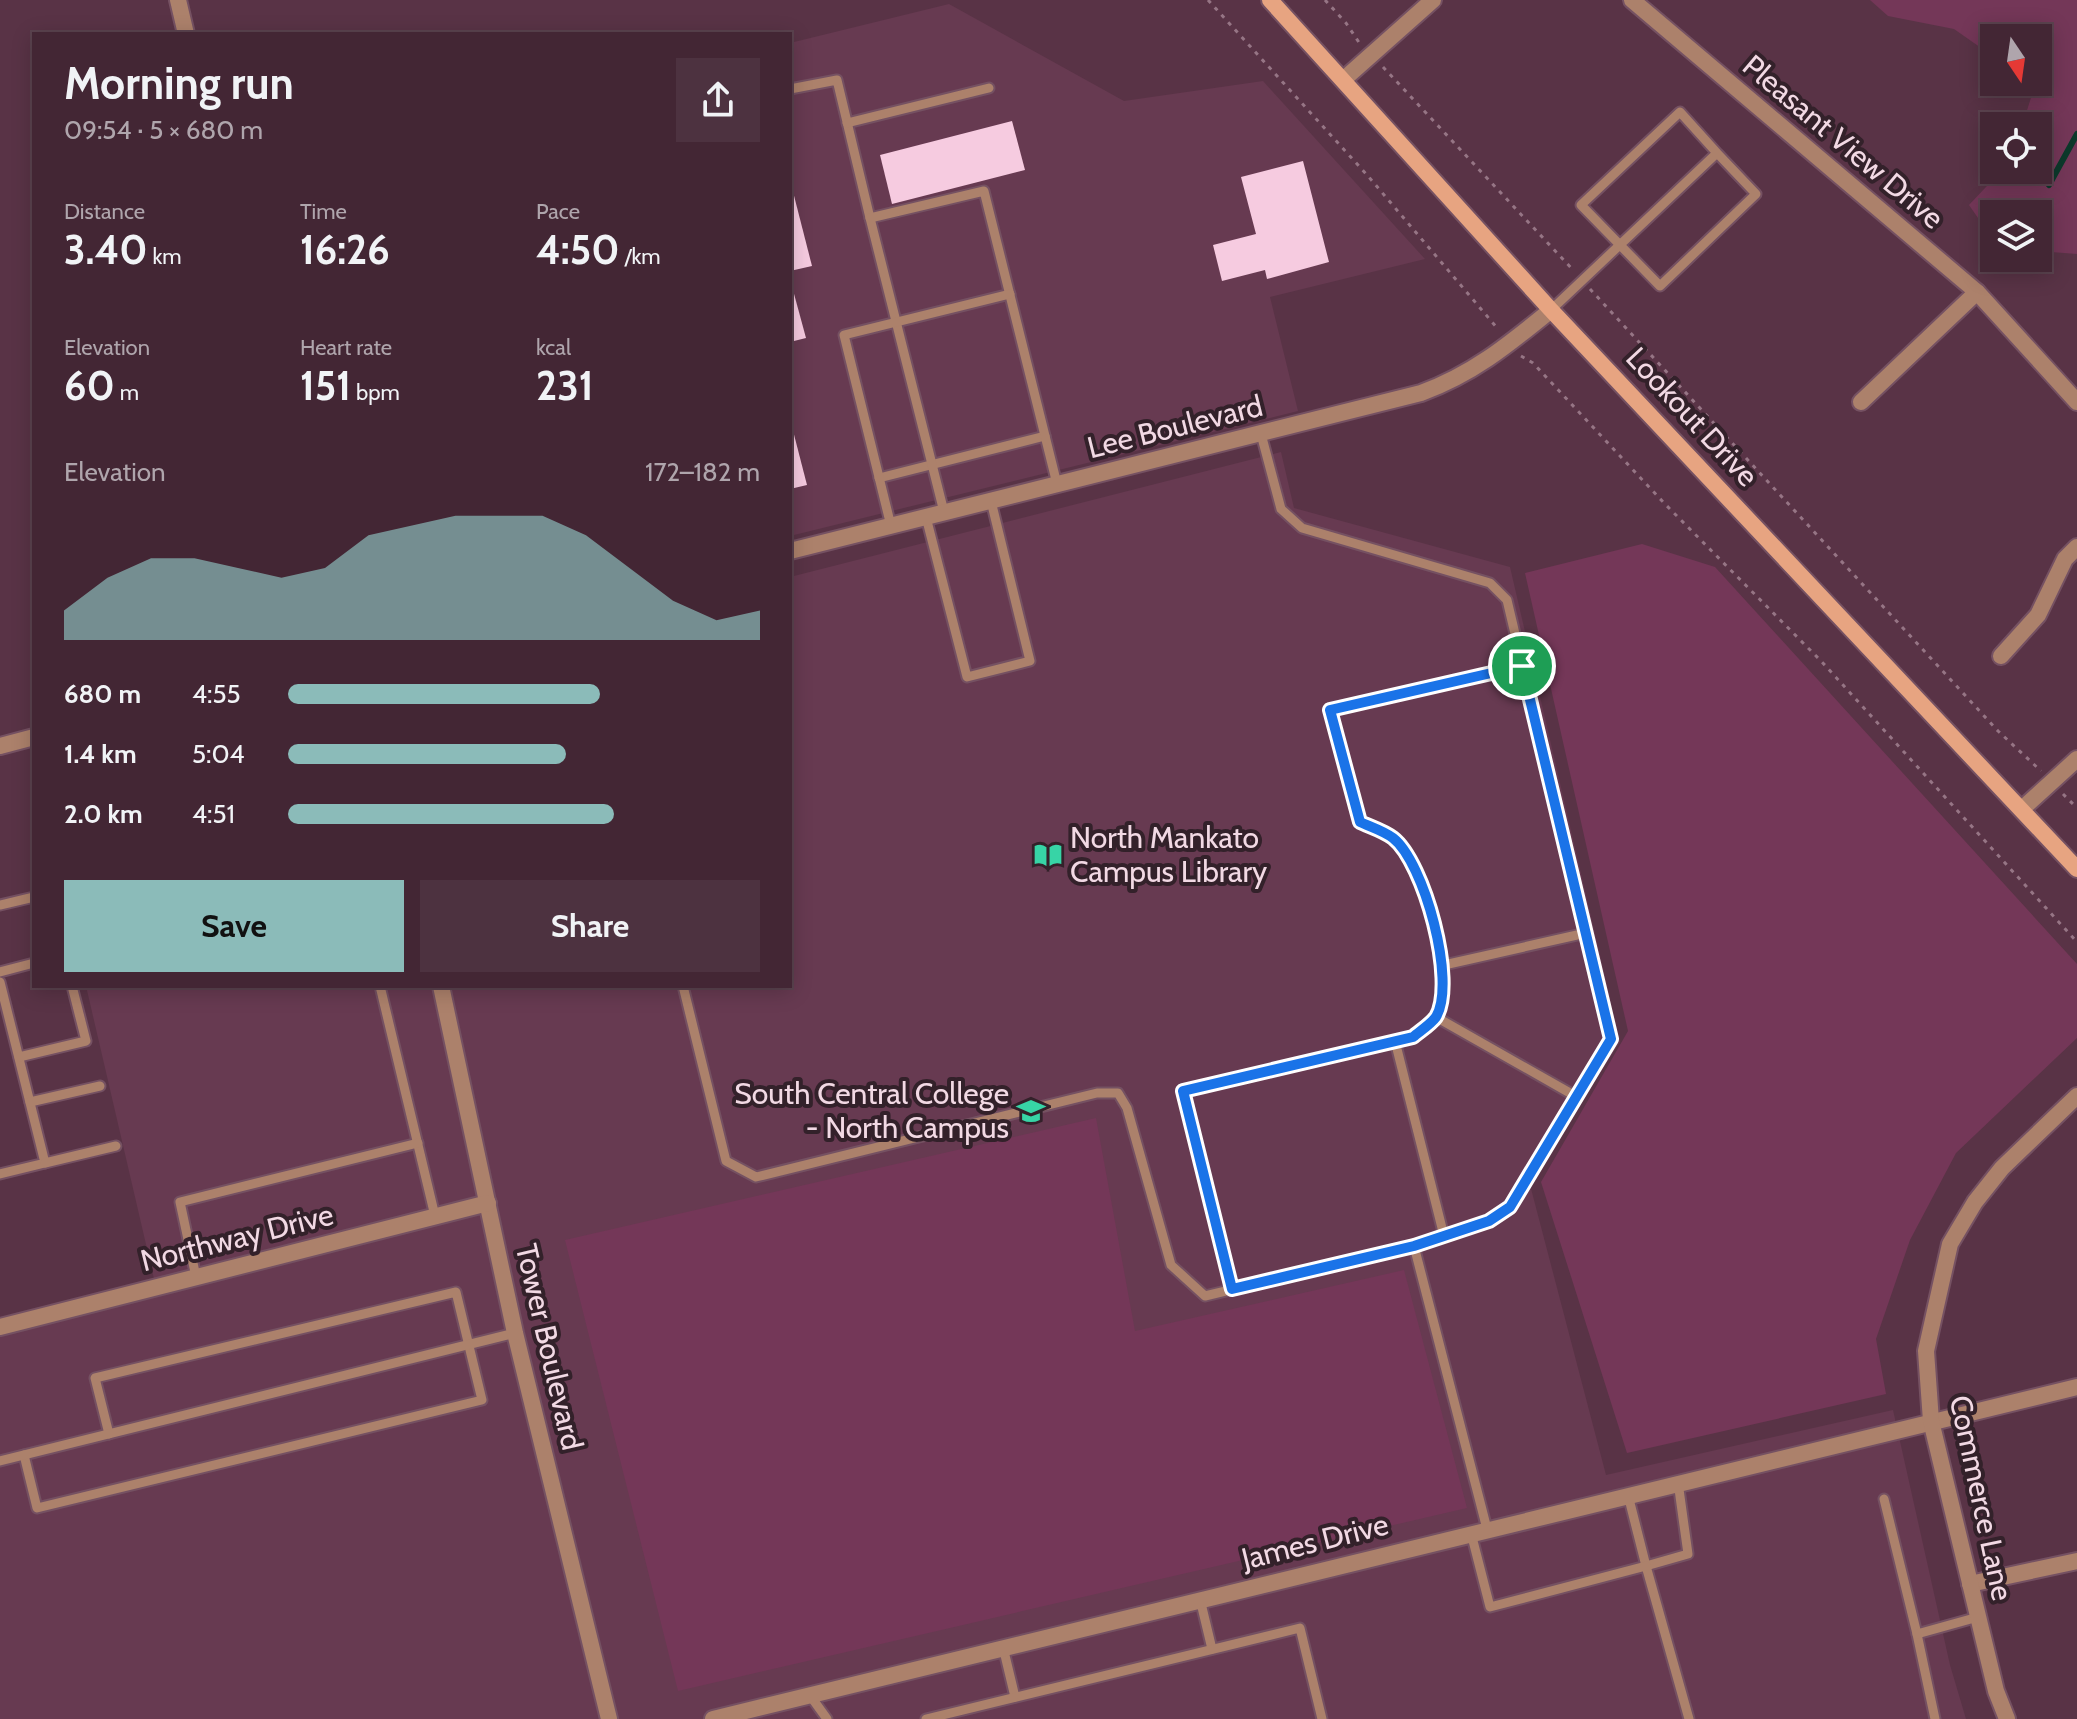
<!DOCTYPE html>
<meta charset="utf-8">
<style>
body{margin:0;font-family:Cabin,sans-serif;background:#4d3240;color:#f1f3f6;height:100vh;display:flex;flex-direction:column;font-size:30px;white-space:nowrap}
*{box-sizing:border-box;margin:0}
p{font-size:26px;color:#afa5ac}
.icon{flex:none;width:44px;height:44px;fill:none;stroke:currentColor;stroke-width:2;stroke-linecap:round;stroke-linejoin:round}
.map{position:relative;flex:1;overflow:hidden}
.panel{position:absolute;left:32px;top:32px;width:760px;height:956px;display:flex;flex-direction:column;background:#432634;border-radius:0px;box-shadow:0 4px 20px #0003,0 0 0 2px #5b434f}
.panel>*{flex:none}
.needle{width:52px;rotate:167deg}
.fabs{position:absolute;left:1980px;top:24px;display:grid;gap:16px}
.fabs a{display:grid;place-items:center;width:72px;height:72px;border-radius:0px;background:#432634;box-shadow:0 4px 20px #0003,0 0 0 2px #5b434f;font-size:40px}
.pin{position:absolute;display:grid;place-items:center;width:68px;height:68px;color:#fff;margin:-34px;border:4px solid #fff;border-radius:50%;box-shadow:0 2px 8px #0007}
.round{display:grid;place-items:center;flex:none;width:84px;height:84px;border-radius:0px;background:#4d3240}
.overview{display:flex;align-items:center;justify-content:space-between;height:136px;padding:0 32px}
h1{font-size:44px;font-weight:700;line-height:60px}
.metrics{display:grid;grid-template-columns:repeat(3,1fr);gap:12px;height:136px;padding:8px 32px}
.metrics div{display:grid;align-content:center}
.metrics b{font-size:40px;font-weight:700}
.metrics small{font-size:22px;font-weight:400}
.metrics p{font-size:22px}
.chart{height:224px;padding:16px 32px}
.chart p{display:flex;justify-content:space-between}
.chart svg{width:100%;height:144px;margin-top:8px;fill:#8bbbb9;opacity:.7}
.primary-button{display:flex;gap:16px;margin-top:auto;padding:16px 32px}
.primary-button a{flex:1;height:92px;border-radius:0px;background:#8bbbb9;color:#111;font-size:32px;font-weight:700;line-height:92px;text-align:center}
.primary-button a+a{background:#4d3240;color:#f1f3f6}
ul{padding:0 32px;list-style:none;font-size:26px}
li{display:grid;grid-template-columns:128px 96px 1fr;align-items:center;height:60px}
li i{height:20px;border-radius:10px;background:#8bbbb9}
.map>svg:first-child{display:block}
.built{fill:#673a51}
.green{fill:#743758}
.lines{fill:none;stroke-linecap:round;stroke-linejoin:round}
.stream{stroke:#0c392b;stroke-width:6}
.building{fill:#f6cbe0}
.service-casing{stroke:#755162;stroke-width:13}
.minor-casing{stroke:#755162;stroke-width:20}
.tertiary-casing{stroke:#755162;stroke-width:20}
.secondary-casing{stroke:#755162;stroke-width:20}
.path{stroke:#967585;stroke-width:3;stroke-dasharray:4 6;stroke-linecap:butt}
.service{stroke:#ac816b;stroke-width:9}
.minor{stroke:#ac816b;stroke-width:16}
.tertiary{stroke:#ac816b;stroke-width:16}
.secondary{stroke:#e7a481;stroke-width:16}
.route-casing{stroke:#fff;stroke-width:16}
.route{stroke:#1a73e8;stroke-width:10}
.labels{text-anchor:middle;stroke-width:8;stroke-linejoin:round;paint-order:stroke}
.street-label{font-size:30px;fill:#f2d9e4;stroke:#33212a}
.poi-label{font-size:30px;fill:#f2d9e4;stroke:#33212a;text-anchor:start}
</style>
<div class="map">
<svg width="2077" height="1719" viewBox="0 0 2077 1719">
<rect width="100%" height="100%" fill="#593346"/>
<g class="built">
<polygon points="949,4 1124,101 1263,81 1425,259 1270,297 1298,411 790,536 790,43"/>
<polygon points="1281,452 1294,508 1510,567 1620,1042 1529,1181 1606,1475 1893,1410 1950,1665 1966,1719 0,1719 0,1333 158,1296 86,986 790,986 790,577"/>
</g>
<g class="green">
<polygon points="1870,0 2077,0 2077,254 2038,251 2038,214 1994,214 1994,241 1969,205 2002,170 2038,170 2038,126 2022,126 2035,85 2031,82 2038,82 2038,38 1994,38 1994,57 1954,29 1888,16"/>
<polygon points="1642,544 1715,567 2077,964 2077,1038 1956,1153 1910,1240 1876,1339 1886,1394 1627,1453 1541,1182 1628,1031 1525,573"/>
<polygon points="1096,1118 1135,1331 1404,1270 1467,1508 678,1691 565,1240"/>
</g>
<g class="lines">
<polyline class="stream" points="2049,185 2077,134"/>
</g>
<g class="building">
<polygon points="1012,121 1025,170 892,204 880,155"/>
<polygon points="1303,161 1329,262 1267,279 1265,270 1222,281 1213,245 1256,234 1241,177"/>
<polygon points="790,180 812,266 790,271"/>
<polygon points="790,279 806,338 790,342"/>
<polygon points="790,419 807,485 790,489"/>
</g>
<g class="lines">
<defs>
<g id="service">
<polyline points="790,89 837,80 870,218"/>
<polyline points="847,123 989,88"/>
<polyline points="1551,310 1717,153 1680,112 1581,205 1660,286 1756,194 1717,153"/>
<polyline points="879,478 1045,436"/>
<polyline points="944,512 870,218 984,191 1057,484"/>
<polyline points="926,517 967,677 1030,661 991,501"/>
<polyline points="891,526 844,335 1010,294"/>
<path d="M 1522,666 L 1330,710 L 1360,822 C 1371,827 1385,831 1394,838 C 1419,859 1436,933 1444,965 L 1586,933"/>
<polyline points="0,905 34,897"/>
<polyline points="1444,965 1444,989 1436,1017 1577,1097"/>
<polyline points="0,972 34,963"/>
<polyline points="0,982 45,1163 0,1174"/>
<polyline points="380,986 435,1216"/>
<polyline points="683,986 726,1161 756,1177 1097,1093 1118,1093 1127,1108 1171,1265 1205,1296 1414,1246 1489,1221 1510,1207 1611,1039 1507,600 1490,583 1302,528 1281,509 1261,434"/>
<polyline points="1395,1041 1444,1236"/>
<polyline points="19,1057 86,1041 72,986"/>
<polyline points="30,1102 100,1086"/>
<polyline points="45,1163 116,1146"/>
<polyline points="1414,1246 1487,1529"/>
<polyline points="196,1277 180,1202 418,1143"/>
<polyline points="1232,1289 1183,1091 1413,1037 1436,1017"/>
<polyline points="24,1455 37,1508 482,1400 456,1292 95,1378 109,1434"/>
<polyline points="0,1461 515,1333"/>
<polyline points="1628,1495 1646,1566 1688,1554 1678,1482"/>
<polyline points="1884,1499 1917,1634 1935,1719"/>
<polyline points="1471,1533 1490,1607 1646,1566 1689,1719"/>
<polyline points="1200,1599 1212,1649"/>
<polyline points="1917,1634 1978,1617"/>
<polyline points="1003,1647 1015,1697"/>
<polyline points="809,1694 827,1719"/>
<polyline points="926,1719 1300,1628 1322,1719"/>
</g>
<g id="minor">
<polyline points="178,0 186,34"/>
<polyline points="1632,0 1977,292 2077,402"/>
<polyline points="1343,80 1433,0"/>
<polyline points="1861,402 1977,292"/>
<polyline points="2001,656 2038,615 2065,559 2077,547"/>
<polyline points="2022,809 2077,759"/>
<polyline points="441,986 515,1333 609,1719"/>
<polyline points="0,1327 488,1203"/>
<polyline points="1970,1584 2077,1561"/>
<polyline points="713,1719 2077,1387"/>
<polyline points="2007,1719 1996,1691 1931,1421 1926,1351 1950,1244 1975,1202 2002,1168 2077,1096"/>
</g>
<g id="tertiary">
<path d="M 790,551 L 1421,393 C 1473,374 1508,345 1551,310"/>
<polyline points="0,746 34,737"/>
</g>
<polyline id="secondary" points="1270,0 1551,310 2077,869"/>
</defs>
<use href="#service" class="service-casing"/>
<use href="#minor" class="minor-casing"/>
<use href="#tertiary" class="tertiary-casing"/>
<use href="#secondary" class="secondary-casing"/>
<g class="path">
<polyline points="1208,0 1368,176 1498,329"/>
<polyline points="1325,0 1346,23 1360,44"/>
<polyline points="1383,67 1574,271"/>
<polyline points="1590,289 1998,731 2041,771"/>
<polyline points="1521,356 1533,363 1664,503 1822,662 2077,942"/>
<polyline points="2063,794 2077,808"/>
</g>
<use href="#service" class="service"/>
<use href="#minor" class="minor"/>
<use href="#tertiary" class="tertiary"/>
<use href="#secondary" class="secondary"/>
</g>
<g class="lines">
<defs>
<path id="route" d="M 1522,666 L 1611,1039 L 1510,1207 L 1489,1221 L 1414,1246 L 1232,1289 L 1183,1091 L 1413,1037 C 1420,1031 1431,1024 1436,1017 C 1457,982 1424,862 1393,838 C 1384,831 1371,827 1360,822 L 1330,710 Z"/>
</defs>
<use href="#route" class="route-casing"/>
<use href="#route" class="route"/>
</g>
<defs>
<symbol id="library-bare" viewBox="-9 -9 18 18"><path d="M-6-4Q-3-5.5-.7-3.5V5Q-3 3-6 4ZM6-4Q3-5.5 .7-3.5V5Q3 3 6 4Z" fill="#37d4a6" stroke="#33212a" stroke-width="2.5" paint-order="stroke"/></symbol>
<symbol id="university-bare" viewBox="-9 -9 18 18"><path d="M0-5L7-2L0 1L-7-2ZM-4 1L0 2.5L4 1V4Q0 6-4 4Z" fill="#37d4a6" stroke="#33212a" stroke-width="2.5" paint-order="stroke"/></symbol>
</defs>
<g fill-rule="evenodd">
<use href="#library-bare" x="1028" y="835" width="40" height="40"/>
<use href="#university-bare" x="1011" y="1091" width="40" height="40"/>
</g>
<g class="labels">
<g class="street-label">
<text transform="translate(1843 142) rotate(40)" y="10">Pleasant View Drive</text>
<text transform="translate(1692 417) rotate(47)" y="10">Lookout Drive</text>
<text transform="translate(1175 427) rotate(-14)" y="10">Lee Boulevard</text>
<text transform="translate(237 1238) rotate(-14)" y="10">Northway Drive</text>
<text transform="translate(549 1347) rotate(77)" y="10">Tower Boulevard</text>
<text transform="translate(1981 1498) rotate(78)" y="10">Commerce Lane</text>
<text transform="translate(1315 1542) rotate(-14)" y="10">James Drive</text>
</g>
<g class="poi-label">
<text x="1070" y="848">North Mankato<tspan x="1070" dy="34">Campus Library</tspan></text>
<text x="1009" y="1104" text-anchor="end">South Central College<tspan x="1009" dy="34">- North Campus</tspan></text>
</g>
</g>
</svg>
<div class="fabs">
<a><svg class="needle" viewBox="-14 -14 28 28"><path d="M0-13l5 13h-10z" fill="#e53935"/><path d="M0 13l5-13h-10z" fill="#afa5ac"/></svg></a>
<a><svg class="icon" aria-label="locate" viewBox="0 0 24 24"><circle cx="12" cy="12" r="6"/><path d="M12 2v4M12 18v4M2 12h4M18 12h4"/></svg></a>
<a><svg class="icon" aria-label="layers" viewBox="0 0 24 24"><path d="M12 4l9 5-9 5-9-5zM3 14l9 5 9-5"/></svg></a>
</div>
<div class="pin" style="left:1522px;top:666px;background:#1e9e55"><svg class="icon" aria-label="arrive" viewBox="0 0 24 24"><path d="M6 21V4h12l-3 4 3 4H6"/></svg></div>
<section class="panel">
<div class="overview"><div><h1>Morning run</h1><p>09:54 · 5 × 680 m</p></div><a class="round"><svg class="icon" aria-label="share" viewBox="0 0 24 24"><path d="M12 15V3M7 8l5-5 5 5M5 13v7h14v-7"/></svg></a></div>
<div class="metrics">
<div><p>Distance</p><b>3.40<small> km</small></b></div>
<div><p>Time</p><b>16:26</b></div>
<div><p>Pace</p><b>4:50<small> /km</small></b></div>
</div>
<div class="metrics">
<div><p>Elevation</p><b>60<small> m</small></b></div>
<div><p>Heart rate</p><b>151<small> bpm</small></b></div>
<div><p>kcal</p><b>231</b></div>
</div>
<div class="chart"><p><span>Elevation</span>172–182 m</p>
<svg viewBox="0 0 160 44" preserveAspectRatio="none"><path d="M0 44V35L10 25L20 19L30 19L40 22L50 25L60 22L70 12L80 9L90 6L100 6L110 6L120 12L130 22L140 32L150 38L160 35V44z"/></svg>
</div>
<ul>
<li><b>680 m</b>4:55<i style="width:66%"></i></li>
<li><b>1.4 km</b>5:04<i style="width:59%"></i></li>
<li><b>2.0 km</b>4:51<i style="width:69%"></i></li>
</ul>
<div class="primary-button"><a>Save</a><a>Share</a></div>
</section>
</div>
